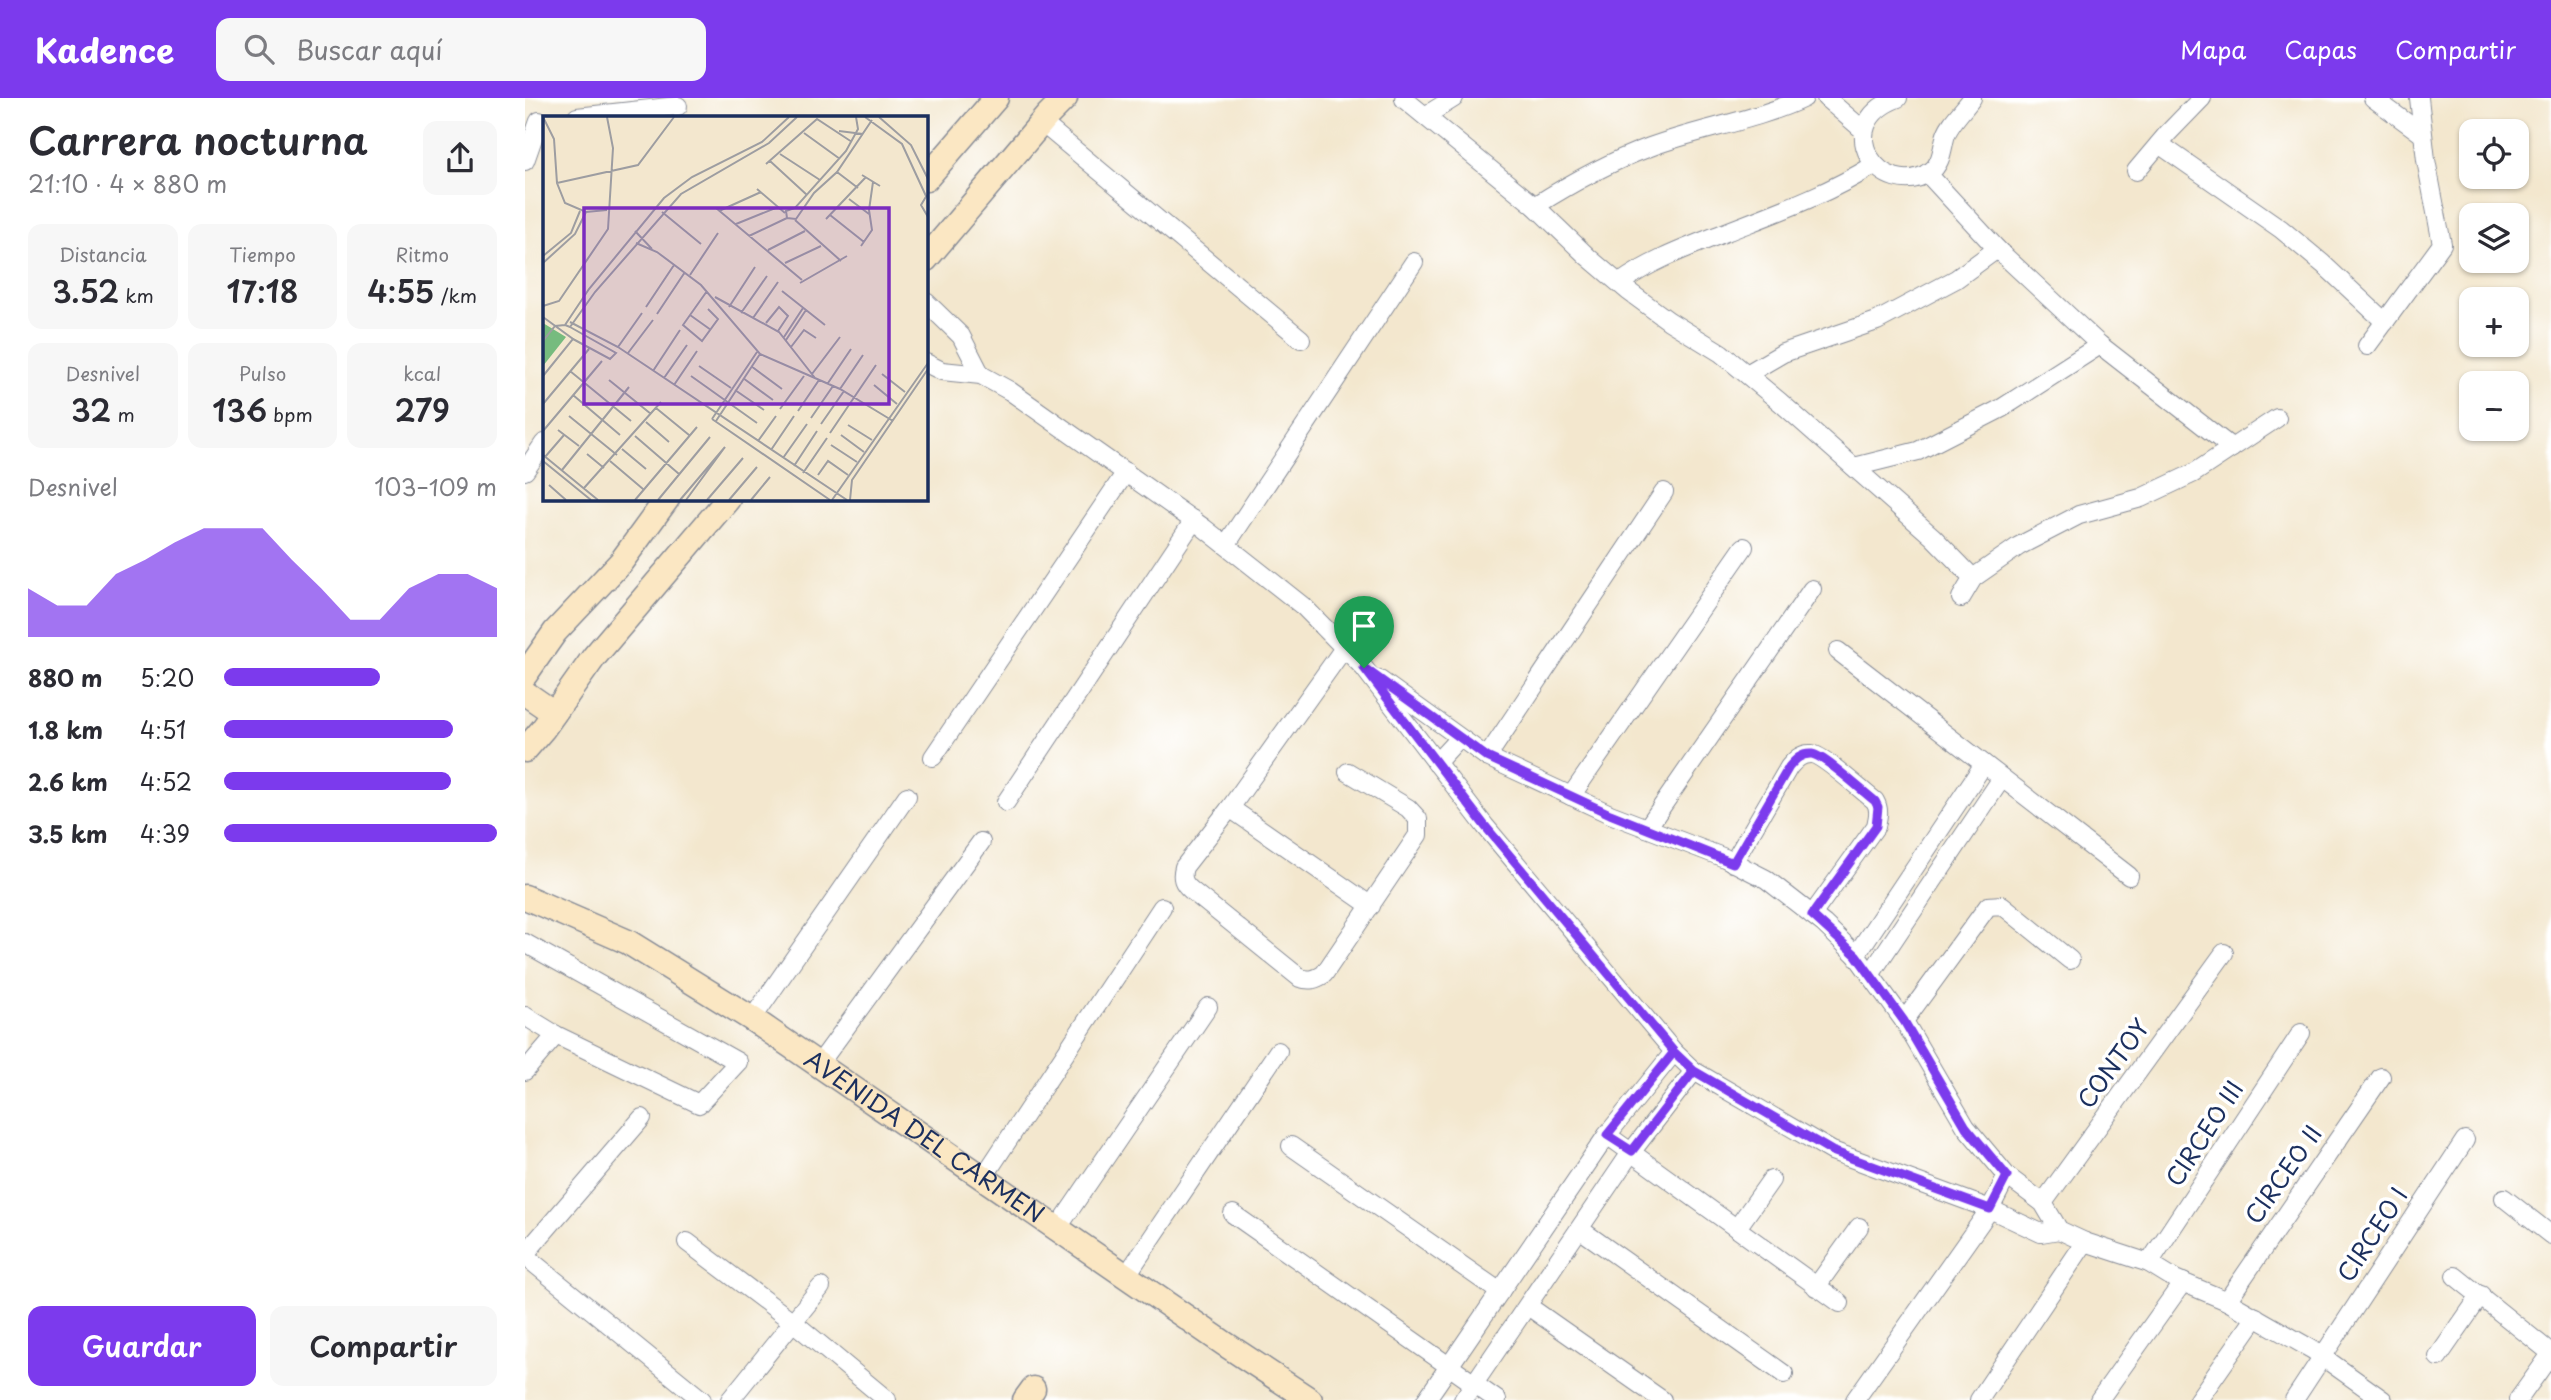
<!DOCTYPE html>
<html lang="es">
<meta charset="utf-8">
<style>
body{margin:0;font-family:"Playpen Sans",sans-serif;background:#f7f7f7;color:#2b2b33;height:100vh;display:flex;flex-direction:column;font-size:26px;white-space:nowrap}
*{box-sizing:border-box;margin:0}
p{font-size:23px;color:#7c7c81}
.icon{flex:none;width:38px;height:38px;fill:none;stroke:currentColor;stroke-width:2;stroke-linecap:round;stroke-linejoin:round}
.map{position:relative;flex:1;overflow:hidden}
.panel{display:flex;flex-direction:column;background:#fff;width:525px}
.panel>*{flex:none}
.fabs{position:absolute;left:1934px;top:21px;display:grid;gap:14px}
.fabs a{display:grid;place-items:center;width:70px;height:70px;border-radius:14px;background:#fff;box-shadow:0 2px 5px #0004;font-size:35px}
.pin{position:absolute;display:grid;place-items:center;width:60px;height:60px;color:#fff;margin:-72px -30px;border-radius:50% 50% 50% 0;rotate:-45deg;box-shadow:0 0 7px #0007}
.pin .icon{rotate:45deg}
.round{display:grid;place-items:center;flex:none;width:74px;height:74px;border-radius:14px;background:#f7f7f7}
.head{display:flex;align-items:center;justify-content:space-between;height:119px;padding:0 28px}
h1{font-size:38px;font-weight:600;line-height:52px}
.stats{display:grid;grid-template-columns:repeat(3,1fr);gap:10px;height:119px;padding:7px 28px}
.stats div{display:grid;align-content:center;border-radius:14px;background:#f7f7f7;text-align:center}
.stats b{font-size:30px;font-weight:600}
.stats small{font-size:19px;font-weight:400}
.stats p{font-size:19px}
.chart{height:196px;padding:14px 28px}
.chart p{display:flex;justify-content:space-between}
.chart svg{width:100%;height:126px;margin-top:7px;fill:#7c3aed;opacity:.7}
.primary-button{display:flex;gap:14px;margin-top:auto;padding:14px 28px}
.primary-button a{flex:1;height:80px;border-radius:14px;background:#7c3aed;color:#fff;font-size:28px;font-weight:600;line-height:80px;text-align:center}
.primary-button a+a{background:#f7f7f7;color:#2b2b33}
ul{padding:0 28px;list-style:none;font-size:23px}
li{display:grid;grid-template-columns:112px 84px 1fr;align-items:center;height:52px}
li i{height:18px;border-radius:9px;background:#7c3aed}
header{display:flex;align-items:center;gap:42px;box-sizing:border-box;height:98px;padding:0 35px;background:#7c3aed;color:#fff}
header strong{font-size:33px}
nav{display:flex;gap:38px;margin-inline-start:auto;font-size:24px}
.search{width:490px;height:63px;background:#f7f7f7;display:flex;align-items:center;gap:18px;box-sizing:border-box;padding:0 24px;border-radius:14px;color:#7c7c81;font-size:26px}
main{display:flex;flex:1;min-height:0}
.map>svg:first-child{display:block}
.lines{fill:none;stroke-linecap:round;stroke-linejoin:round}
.street-casing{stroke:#878b96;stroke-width:20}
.secondary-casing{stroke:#878b96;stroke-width:27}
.street{stroke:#fff;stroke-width:18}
.secondary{stroke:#fbe7c3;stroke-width:24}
.route-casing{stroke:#fff;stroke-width:14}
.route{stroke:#7c3aed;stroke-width:9}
.labels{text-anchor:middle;stroke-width:7;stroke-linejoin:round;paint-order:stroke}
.street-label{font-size:24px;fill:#1b2f5e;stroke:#fff}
.inset-road{fill:none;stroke:#9d9da1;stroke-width:2}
.view{fill:#7b2cbf;fill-opacity:0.15;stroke:#7b2cbf;stroke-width:3.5}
.inset-edge{fill:none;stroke:#1b2f5e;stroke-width:3.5}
</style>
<header>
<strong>Kadence</strong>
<div class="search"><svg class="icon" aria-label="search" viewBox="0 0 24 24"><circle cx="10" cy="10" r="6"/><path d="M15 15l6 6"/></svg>Buscar aquí</div>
<nav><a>Mapa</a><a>Capas</a><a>Compartir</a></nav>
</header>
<main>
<section class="panel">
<div class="head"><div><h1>Carrera nocturna</h1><p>21:10 · 4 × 880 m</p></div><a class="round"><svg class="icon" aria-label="share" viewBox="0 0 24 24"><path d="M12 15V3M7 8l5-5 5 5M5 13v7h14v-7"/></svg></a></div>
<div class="stats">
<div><p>Distancia</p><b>3.52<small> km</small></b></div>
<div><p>Tiempo</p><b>17:18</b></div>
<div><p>Ritmo</p><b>4:55<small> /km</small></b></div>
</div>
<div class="stats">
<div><p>Desnivel</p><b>32<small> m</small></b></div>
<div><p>Pulso</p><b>136<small> bpm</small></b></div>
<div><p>kcal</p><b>279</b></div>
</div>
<div class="chart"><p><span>Desnivel</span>103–109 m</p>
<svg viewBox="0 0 160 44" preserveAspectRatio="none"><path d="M0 44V27L10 33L20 33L30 22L40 17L50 11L60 6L70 6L80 6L90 17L100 27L110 38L120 38L130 27L140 22L150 22L160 27V44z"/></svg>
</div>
<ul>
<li><b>880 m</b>5:20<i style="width:57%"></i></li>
<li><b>1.8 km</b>4:51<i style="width:84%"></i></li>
<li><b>2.6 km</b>4:52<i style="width:83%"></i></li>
<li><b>3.5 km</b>4:39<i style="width:100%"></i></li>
</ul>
<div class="primary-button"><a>Guardar</a><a>Compartir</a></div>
</section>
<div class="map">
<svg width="2026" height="1302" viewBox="0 0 2026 1302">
<rect width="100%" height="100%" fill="#fff"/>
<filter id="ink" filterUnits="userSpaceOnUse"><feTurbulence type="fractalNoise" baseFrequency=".0143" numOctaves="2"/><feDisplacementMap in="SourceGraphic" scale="14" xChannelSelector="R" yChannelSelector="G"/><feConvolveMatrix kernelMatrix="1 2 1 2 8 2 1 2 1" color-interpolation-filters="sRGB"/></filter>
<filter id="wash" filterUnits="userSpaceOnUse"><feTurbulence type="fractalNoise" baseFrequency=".00686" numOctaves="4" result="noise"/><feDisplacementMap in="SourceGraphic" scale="28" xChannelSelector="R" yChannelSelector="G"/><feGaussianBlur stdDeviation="1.57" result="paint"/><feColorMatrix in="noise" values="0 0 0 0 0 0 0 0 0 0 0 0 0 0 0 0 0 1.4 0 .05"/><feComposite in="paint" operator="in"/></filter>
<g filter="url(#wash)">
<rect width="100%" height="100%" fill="#f3e7ce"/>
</g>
<g filter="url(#ink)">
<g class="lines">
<defs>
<g id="street">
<polyline points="1301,0 1338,32"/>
<path d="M 1373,0 C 1302,27 1357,105 1405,74 C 1416,67 1417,52 1420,40 C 1423,26 1439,12 1447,0"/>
<polyline points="1848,0 1897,36"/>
<polyline points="879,1 1010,108 1063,159 1103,193 1144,223 1196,255 1255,304 1408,439 1448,480"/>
<polyline points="900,18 929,0"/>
<polyline points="52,19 153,8"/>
<polyline points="516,24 776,241"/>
<polyline points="1634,46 1756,131 1798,166 1860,224"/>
<polyline points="0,63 14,23"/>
<polyline points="1611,73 1643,35 1677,0"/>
<polyline points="1402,75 1472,151 1575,247 1707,350"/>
<path d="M 1010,108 C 1046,85 1084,64 1125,49 C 1176,30 1230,23 1279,0"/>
<path d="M 1095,185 C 1127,162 1164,149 1201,134 C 1252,114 1303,96 1349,67"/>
<polyline points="401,204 436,238 456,277"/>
<polyline points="1842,248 1917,146 1901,62 1894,0"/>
<polyline points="401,265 417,273 456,277 485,293 679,430 779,509 839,570 960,728 1149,954 1169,973 1307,1053 1465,1111 1516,1135 1534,1132"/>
<polyline points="1222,276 1258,255 1352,223 1431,181 1472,151"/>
<polyline points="1329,369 1393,353 1477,310 1575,247"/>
<polyline points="0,373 19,345"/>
<polyline points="701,447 889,164"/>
<polyline points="1436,500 1448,480 1494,448 1554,417 1616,400 1669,375 1752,320"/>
<path d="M 819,550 L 705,710 L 659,769 C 656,780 658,785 666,792 L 775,880 C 784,883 790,882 799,876 L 893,737 L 893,721 L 883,710 L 823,674"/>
<polyline points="1313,553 1604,778"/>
<polyline points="855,582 962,659 1085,716 1200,760 1241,781 1299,826 1331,857 1379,923 1441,1029 1482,1078 1518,1105 1534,1132 1560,1144 1624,1165 1650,1181 1702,1203 1788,1252 1858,1302"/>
<polyline points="408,659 601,374"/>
<polyline points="962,659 1139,394"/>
<polyline points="911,665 934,640"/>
<polyline points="1046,698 1219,449"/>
<polyline points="481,704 669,422"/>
<polyline points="705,710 846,808"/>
<polyline points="1122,730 1287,491"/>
<path d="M 1208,765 L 1264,669 C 1270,662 1276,655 1287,656 C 1299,658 1337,693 1350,703 C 1355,712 1353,718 1351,728 L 1287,817"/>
<polyline points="0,845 213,964 174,1006 31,937 0,918"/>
<polyline points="1331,857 1459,666"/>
<polyline points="1345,877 1477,680"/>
<polyline points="227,921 382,698"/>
<polyline points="1379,923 1463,808 1477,807 1545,862"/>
<polyline points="294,966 456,744"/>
<polyline points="0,973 31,937"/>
<polyline points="1082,1037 1315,1205"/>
<polyline points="766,1048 975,1194"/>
<polyline points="458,1080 637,809"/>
<polyline points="1979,1100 2026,1137"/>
<polyline points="1518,1105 1699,855"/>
<polyline points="708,1116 972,1302"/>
<polyline points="1212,1130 1246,1082"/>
<polyline points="532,1131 683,909"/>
<polyline points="1056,1132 1259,1276"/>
<polyline points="162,1144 268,1224 362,1302"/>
<polyline points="0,1156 117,1020"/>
<polyline points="0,1158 177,1302"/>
<polyline points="1624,1165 1776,935"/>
<polyline points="601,1178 753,953"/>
<polyline points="1930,1178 2026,1255"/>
<polyline points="1291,1189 1334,1129"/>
<polyline points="1702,1203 1856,979"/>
<polyline points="1003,1208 1137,1302"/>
<polyline points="1913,1259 1956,1197"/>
<polyline points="205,1302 296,1189"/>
<polyline points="901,1302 1082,1037 1149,954"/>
<polyline points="938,1302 1107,1053 1169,973"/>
<polyline points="1330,1302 1465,1111 1482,1078"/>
<polyline points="1454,1302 1560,1144"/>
<polyline points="1574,1302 1658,1184"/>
<polyline points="1673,1302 1731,1219"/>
<polyline points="1769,1302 1940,1042"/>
<polyline points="1993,1302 2026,1256"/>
</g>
<g id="secondary">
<polyline points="401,81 471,0"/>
<polyline points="401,161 523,17 540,0"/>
<polyline points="0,577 30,534 96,464 142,401"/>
<polyline points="0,595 29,615"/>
<polyline points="0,652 18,631 69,559 203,401"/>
<path id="s1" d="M 0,799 L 103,844 L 227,921 L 700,1246 L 785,1302"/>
<polyline points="500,1302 508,1291"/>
</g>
</defs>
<use href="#street" class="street-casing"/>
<use href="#secondary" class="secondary-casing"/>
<use href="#street" class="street"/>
<use href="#secondary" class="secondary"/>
</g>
</g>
<g class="lines" filter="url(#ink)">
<defs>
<path id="route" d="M 839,570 L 960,728 L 1149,954 L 1169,973 L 1107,1053 L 1082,1037 L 1149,954 L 1169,973 L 1307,1053 L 1465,1111 L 1482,1078 L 1441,1029 L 1379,923 L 1331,857 L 1287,817 L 1351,728 L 1353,709 L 1350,703 C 1337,693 1300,658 1287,656 C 1276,655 1270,662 1264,669 L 1208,765 L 1085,716 L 962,659 L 839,570"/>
</defs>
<use href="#route" class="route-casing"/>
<use href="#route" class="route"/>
</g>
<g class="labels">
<g class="street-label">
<text transform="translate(1589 966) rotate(-54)" y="8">CONTOY</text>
<text transform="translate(1680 1036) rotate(-57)" y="8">CIRCEO III</text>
<text dy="8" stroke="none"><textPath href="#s1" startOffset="467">AVENIDA DEL CARMEN</textPath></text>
<text transform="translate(1759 1077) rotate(-55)" y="8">CIRCEO II</text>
<text transform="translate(1848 1137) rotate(-57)" y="8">CIRCEO I</text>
</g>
</g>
<g transform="translate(18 18)">
<rect width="385" height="385" fill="#f3e7ce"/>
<path d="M 0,207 L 23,221 L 0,250 Z" fill="#76bb7e"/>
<path class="inset-road" d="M 0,1 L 11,23 L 14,67 L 22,87 L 43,96 L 64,94M 246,1 L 219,26 L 149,61 L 121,82 L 46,173 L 22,209 L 27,211 L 52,176 L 138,78 L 226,27 L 254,1M 313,1 L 315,13 L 303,35 L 252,92 L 243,95 L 244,102 L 253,103 L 271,77 L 294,56 L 329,4M 322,1 L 359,28 L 383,80M 336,1 L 368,29 L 385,63M 296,15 L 320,18M 261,17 L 297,43M 237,38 L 277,64M 227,45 L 264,79M 223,48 L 274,3 L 309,26M 294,56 L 315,72M 319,59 L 337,70M 14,67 L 95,49 L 131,1M 214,73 L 242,97M 384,79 L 378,89 L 385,101M 306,83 L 326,98M 173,92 L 259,164M 176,95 L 218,76M 119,96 L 158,128M 287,99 L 321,126M 283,103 L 323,61M 252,104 L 298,145M 193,108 L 235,91M 92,115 L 109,133M 206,120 L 244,102M 93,127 L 114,136 L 158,169 L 217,238 L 297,273 L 350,305M 318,130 L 329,114 L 326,94 L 330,66M 225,134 L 262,115M 0,140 L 28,117 L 37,95M 0,147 L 32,118 L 43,96M 242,147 L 278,130M 147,159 L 175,117M 257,167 L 304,140M 164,175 L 140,209 L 159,225 L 175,203 L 165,193M 239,175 L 282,209M 172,181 L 236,216 L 272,262M 0,190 L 16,185 L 65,113 L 70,32 L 64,1M 103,191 L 131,149M 186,191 L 212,151M 198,197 L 224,160M 114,198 L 142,156M 147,199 L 168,214M 0,201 L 30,223 L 0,260M 210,202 L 235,166M 27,206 L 75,231 L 304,384M 223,207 L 236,191 L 245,200 L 235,215M 27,211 L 73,237 L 67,243 L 30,223M 241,221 L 260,192M 243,224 L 263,194M 0,225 L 12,210 L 22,209M 75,231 L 99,197M 248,231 L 261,214 L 273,222M 85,237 L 110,204M 156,250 L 188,272M 208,250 L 239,273M 27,255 L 88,305M 110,255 L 137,214M 269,258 L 297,221M 339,258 L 362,276M 148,260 L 214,307M 121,262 L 144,229M 200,262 L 230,284M 66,264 L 108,298M 285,267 L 308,233M 131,269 L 154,235M 331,269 L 354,288M 297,273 L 320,239M 192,274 L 221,294M 30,279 L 77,319M 0,288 L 46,233M 113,292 L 146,319M 237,293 L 261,260M 255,295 L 276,264M 26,300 L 74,339M 268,302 L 290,270M 169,303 L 214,236M 169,303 L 287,384M 173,305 L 217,238M 103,306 L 126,326M 278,308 L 301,275M 305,309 L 329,324M 15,314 L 36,330M 0,315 L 59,245M 287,317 L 333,249M 298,319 L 321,336M 92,320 L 136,358M 215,325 L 233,300M 288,329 L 314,346M 79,333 L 103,353M 228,334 L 251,300M 44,338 L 61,352M 0,339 L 55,384M 2,341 L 21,319M 240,342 L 264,308M 0,345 L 48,384M 67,345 L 100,373M 251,350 L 274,315M 19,354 L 86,271M 260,357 L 284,322M 275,359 L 285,345 L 305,359M 6,369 L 23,384M 41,372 L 118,286M 92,384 L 154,311M 115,384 L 167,321M 137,384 L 182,331M 143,384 L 182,331M 164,384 L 200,342M 186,384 L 214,351M 208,384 L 227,361M 289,384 L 385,247M 307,384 L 309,364 L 385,253"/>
<path class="view" d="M 41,92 L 346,92 L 346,288 L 41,288 Z"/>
<rect width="385" height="385" class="inset-edge"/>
</g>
</svg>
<div class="fabs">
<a><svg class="icon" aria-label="locate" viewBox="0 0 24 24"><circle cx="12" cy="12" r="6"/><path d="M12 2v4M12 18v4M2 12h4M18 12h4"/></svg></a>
<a><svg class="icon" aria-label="layers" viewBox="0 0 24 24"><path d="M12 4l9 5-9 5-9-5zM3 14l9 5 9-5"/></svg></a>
<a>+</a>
<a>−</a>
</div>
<div class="pin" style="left:839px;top:570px;background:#1e9e55"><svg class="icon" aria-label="arrive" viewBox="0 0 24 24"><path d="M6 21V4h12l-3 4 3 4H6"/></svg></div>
</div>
</main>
